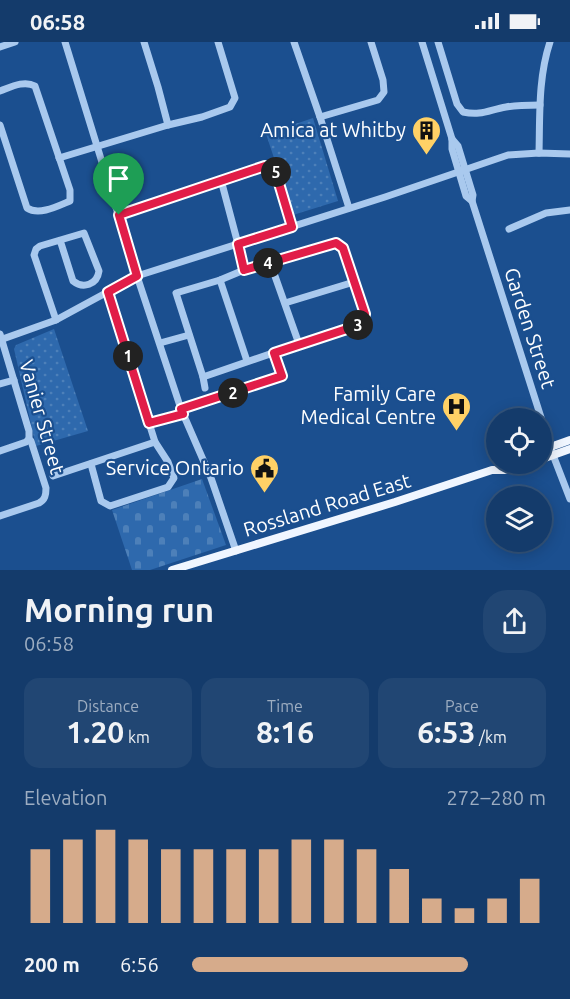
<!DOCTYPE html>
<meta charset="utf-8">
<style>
body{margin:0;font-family:Ubuntu,sans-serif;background:#214673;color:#f1f3f6;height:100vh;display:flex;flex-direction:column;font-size:22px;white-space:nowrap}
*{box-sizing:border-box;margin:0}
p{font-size:20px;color:#9dadc1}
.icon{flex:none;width:33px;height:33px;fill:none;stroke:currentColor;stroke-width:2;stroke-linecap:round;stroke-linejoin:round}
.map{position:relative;height:528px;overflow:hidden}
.sheet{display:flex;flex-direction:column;background:#143b6b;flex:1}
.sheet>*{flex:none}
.fabs{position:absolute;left:486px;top:366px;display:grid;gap:12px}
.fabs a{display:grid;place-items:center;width:66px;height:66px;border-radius:50%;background:#143b6b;box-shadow:0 3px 15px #0003,0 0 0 2px #33557e;font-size:30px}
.pin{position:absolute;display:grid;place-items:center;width:51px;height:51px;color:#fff;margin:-62px -26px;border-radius:50% 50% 50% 0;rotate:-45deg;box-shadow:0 0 6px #0007}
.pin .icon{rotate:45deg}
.km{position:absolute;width:30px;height:30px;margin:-15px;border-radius:50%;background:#222;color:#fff;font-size:16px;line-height:30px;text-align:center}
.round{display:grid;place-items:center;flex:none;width:63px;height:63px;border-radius:24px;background:#214673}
.overview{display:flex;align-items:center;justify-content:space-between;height:102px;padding:0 24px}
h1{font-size:33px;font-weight:700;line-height:45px}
.figures{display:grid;grid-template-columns:repeat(3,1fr);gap:9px;height:102px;padding:6px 24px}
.figures div{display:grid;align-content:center;border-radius:15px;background:#214673;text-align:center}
.figures b{font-size:30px;font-weight:700}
.figures small{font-size:16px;font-weight:400}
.figures p{font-size:16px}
.chart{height:168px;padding:12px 24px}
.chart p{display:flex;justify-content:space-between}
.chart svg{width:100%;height:108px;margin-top:6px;stroke:#d6ab8b;stroke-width:6}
ul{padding:0 24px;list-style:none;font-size:20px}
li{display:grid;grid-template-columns:96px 72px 1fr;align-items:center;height:45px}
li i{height:15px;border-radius:8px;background:#d6ab8b}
.status{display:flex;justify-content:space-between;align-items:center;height:42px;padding:0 30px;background:#143b6b;direction:ltr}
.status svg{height:16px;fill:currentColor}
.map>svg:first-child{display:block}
.cemetery{fill:url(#cemetery-stones)}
.park{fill:url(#park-dots)}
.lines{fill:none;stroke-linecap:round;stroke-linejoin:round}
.minor{stroke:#a9c9ee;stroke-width:7}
.major{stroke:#f0f6ff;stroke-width:8}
.route-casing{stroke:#fff;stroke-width:12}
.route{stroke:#e11d48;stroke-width:8}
.labels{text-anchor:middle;stroke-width:4.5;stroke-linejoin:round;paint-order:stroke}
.poi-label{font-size:20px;fill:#fff;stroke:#1b4f8f;text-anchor:end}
.street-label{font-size:20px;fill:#fff;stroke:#1b4f8f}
</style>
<div class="status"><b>06:58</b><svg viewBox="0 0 49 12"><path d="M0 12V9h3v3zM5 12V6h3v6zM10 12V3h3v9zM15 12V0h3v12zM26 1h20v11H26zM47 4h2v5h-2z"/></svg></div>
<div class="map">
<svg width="570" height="528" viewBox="0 0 570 528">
<defs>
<pattern id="cemetery-stones" width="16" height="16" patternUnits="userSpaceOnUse" patternTransform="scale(1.5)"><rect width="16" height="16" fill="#2e69ad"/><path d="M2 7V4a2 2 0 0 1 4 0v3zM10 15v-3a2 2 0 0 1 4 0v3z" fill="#4d80b9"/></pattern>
<pattern id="park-dots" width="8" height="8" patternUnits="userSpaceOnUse" patternTransform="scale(1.5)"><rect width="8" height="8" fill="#2e69ad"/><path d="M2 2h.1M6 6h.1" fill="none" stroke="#4d80b9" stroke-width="1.8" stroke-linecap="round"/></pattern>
</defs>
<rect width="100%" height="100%" fill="#1b4f8f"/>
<polygon class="cemetery" points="202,437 226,503 150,528 132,528 112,468"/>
<g class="park">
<polygon points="313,76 338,159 293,173 266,92"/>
<polygon points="54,287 88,389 36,404 14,307 16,303"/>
</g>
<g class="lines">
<g class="minor">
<polyline points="65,0 137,234 181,367 211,436 236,509"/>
<polyline points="144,0 158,45 168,83"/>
<polyline points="294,0 320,75 349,166"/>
<polyline points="422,0 452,97 452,107 466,154 472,159"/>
<path d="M 438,0 L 457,62 L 463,70 C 481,74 489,68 506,65 C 517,63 529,63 540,63"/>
<polyline points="0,5 15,0"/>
<path d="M 0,49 C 11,45 24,38 35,44 L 70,148 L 70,159 C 58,164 39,174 27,166 L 0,83"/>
<polyline points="320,75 378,58 384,50 383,38 371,0"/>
<polyline points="452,97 458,104 473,153 472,159 553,413 570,457"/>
<path d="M 539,111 C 540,74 538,36 550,0"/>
<polyline points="59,116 168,83 202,75 230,65 235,56 218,0"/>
<polyline points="221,138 238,202 244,228"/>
<polyline points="119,173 265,124 275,128 292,185"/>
<polyline points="509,187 546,171 570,168"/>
<polygon points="336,201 343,206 365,272 363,280 346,287 299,302 203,335 176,251 220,238 244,228"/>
<polyline points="270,220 299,302"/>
<polyline points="220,238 247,319"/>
<polyline points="285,261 354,240"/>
<path d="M 56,278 L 34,213 L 36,207 L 40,204 L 84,191 L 99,229 C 97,243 83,247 73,239 L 60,198"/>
<path d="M 0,292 L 29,389 L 29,397 L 31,399 L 46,446 C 46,453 45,458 39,461 L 0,474"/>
<polyline points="0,298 56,278 137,234 385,155 508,113 539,111 570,112"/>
<polyline points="160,301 189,293"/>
<polyline points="203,335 205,346"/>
<polyline points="0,342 14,338"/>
<polyline points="181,367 282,334 274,311"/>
<polyline points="149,381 183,372"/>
<polyline points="0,409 26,400 29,397"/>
<polyline points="91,422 101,459 110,464 168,445 174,436 168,420 155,400"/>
<polyline points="53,434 155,400 108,250"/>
</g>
<g class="major">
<polyline points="542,408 570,398"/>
<polyline points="542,417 570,407"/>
<polyline points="172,528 395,460 492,428 505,428 526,422"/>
</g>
</g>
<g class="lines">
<defs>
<polygon id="route" points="265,124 275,128 292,185 238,202 244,228 336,201 343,206 365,272 363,280 359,283 274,311 282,334 181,367 183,372 149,381 108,250 137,234 119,173"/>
</defs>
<use href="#route" class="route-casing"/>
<use href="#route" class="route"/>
</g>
<defs>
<symbol id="building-pin" viewBox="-11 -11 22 30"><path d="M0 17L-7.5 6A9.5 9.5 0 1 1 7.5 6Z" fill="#ffd166" stroke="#1b4f8f"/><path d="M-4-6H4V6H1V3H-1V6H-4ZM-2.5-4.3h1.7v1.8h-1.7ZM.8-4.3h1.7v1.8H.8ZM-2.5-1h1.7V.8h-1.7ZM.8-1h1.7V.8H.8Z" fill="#111"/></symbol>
<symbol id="hospital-pin" viewBox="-11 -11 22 30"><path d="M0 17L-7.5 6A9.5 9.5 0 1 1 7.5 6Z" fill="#ffd166" stroke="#1b4f8f"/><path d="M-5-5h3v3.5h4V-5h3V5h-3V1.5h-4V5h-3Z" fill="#111"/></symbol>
<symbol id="civic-pin" viewBox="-11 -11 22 30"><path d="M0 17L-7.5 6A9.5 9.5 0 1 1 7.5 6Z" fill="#ffd166" stroke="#1b4f8f"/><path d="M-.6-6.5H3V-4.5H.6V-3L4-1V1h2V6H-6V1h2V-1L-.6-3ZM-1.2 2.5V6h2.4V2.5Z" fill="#111"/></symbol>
</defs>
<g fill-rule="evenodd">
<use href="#building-pin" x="410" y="72" width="33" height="45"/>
<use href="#hospital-pin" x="440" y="348" width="33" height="45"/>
<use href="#civic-pin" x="248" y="410" width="33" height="45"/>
</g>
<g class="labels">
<g class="poi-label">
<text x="406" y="95">Amica at Whitby</text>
<text x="436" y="359">Family Care<tspan x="436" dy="23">Medical Centre</tspan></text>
<text x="244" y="433">Service Ontario</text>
</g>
<g class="street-label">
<text transform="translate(530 286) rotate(72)" y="7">Garden Street</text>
<text transform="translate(42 375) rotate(74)" y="7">Vanier Street</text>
<text transform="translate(327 463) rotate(-17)" y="7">Rossland Road East</text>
</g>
</g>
</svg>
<div class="fabs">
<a><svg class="icon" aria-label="locate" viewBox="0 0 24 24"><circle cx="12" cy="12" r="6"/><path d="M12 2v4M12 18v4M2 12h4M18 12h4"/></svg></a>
<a><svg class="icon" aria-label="layers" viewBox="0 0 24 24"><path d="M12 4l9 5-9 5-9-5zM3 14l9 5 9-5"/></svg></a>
</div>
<div class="pin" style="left:119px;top:173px;background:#1e9e55"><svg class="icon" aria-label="arrive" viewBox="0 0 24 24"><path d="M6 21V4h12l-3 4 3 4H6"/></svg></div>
<b class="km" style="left:128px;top:314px">1</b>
<b class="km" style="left:233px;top:351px">2</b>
<b class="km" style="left:358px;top:283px">3</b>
<b class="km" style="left:268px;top:221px">4</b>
<b class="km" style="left:276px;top:130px">5</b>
</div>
<section class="sheet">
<div class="overview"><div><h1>Morning run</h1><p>06:58</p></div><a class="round"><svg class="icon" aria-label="share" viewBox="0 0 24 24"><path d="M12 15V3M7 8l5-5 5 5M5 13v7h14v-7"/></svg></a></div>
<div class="figures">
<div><p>Distance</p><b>1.20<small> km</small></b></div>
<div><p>Time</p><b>8:16</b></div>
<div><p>Pace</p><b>6:53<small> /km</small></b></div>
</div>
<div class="chart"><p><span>Elevation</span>272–280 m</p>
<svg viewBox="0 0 160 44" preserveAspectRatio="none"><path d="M5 44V14M15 44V10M25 44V6M35 44V10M45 44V14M55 44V14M65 44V14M75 44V14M85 44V10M95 44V10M105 44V14M115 44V22M125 44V34M135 44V38M145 44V34M155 44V26"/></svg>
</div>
<ul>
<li><b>200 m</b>6:56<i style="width:78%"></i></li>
</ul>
</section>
